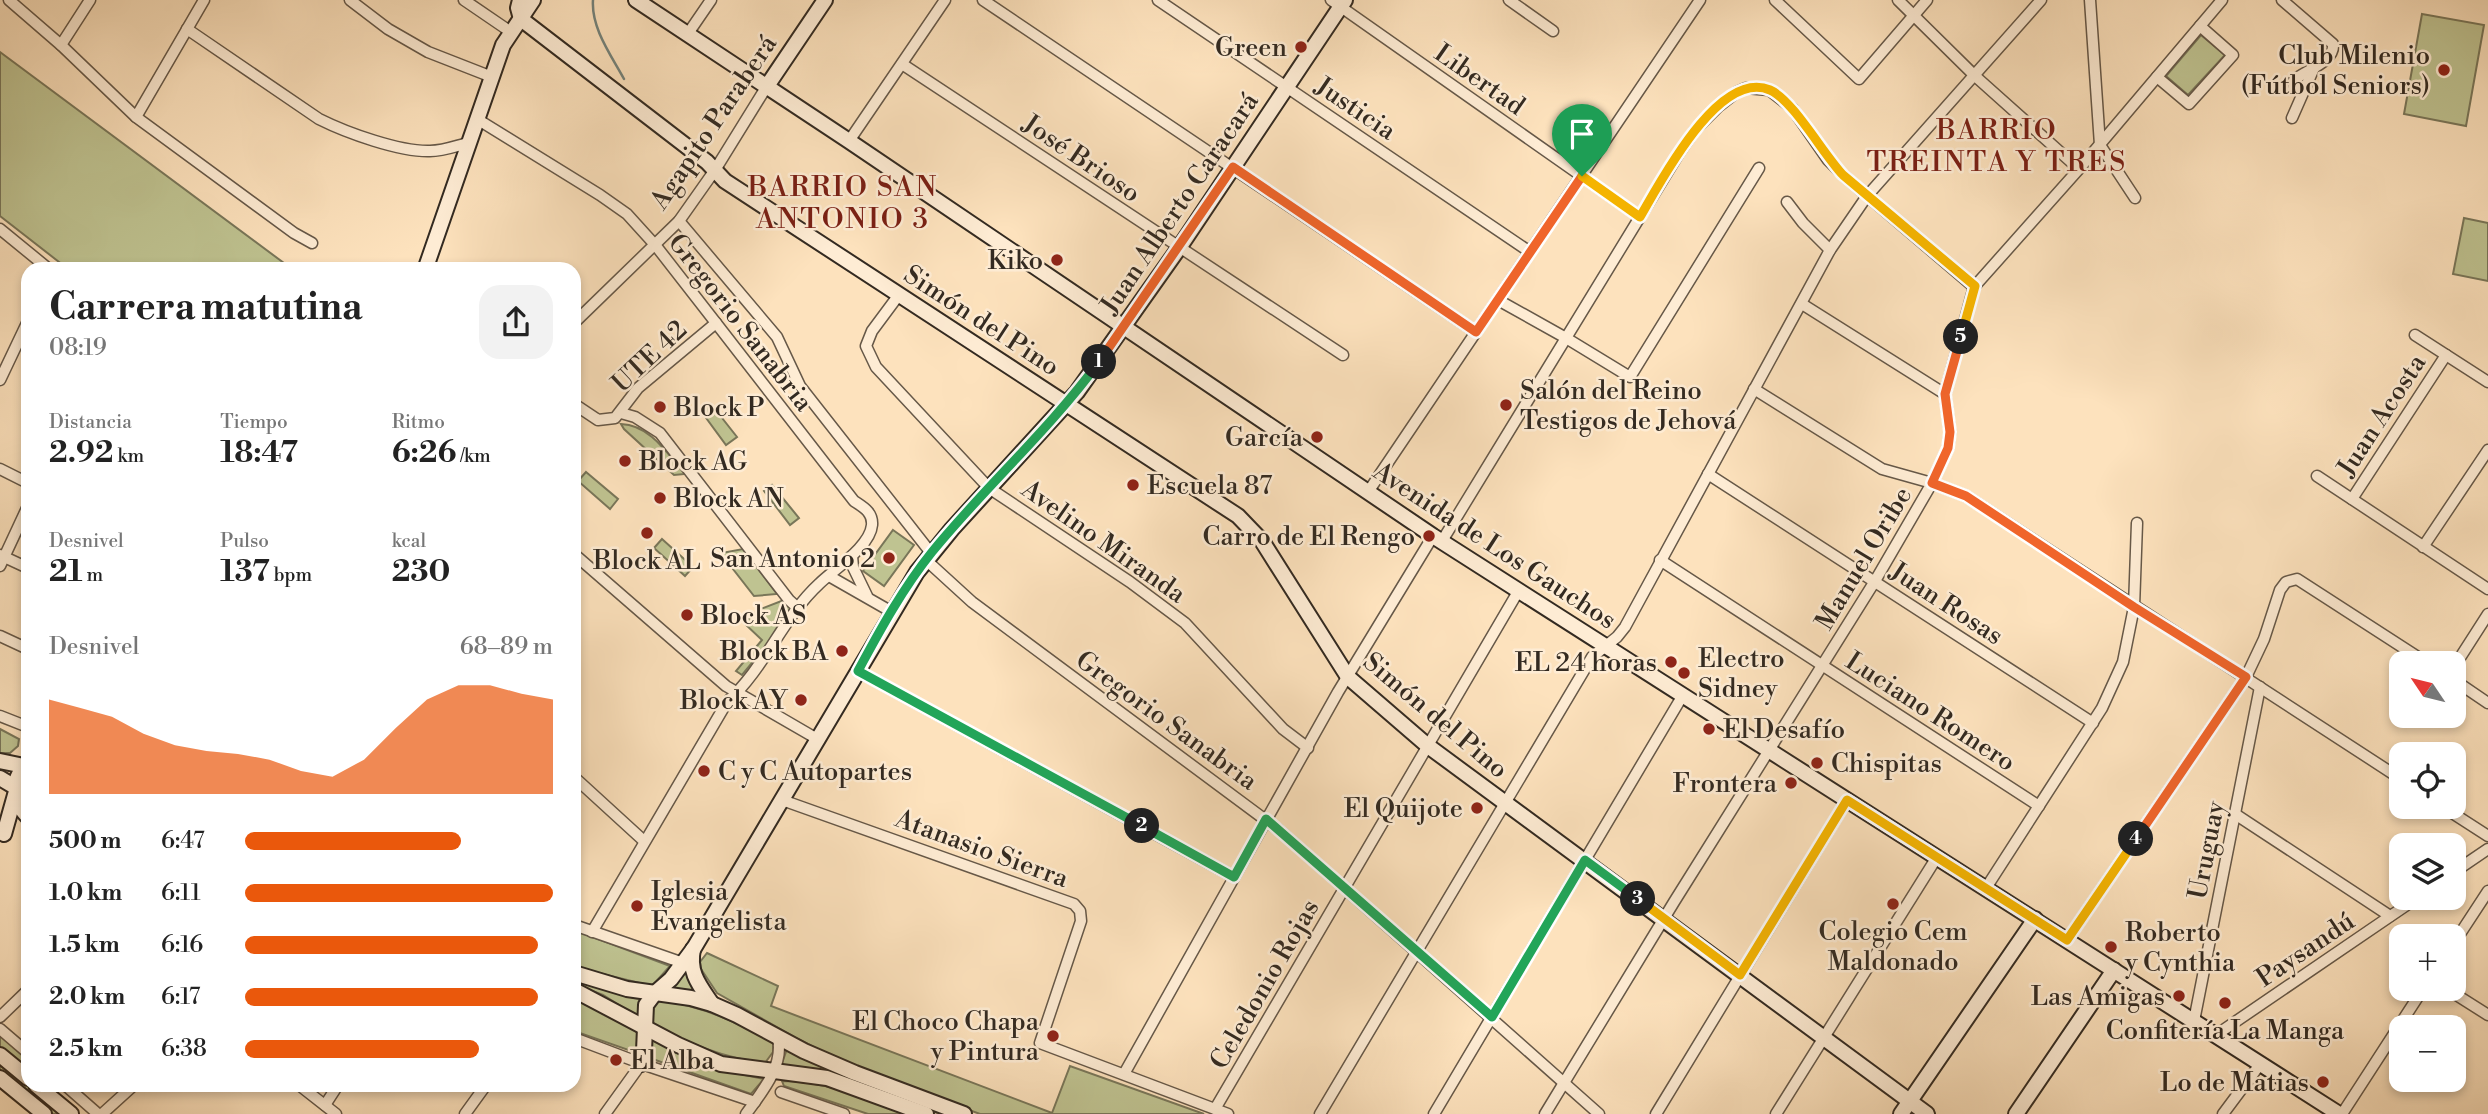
<!DOCTYPE html>
<html lang="es">
<meta charset="utf-8">
<style>
body{margin:0;font-family:"Libre Bodoni",serif;background:#f2f2f2;color:#222;height:100vh;display:flex;flex-direction:column;font-size:26px;white-space:nowrap}
*{box-sizing:border-box;margin:0}
p{font-size:23px;color:#767676}
.icon{flex:none;width:38px;height:38px;fill:none;stroke:currentColor;stroke-width:2;stroke-linecap:round;stroke-linejoin:round}
.map{position:relative;flex:1;overflow:hidden}
.side{position:absolute;left:21px;top:262px;width:560px;height:830px;display:flex;flex-direction:column;background:#fff;border-radius:21px;box-shadow:0 4px 10px #0003}
.side>*{flex:none}
.needle{width:46px;rotate:305deg}
.controls{position:absolute;left:2389px;top:651px;display:grid;gap:14px}
.controls a{display:grid;place-items:center;width:77px;height:77px;border-radius:14px;background:#fff;box-shadow:0 4px 10px #0003;font-size:35px}
.pin{position:absolute;display:grid;place-items:center;width:60px;height:60px;color:#fff;margin:-72px -30px;border-radius:50% 50% 50% 0;rotate:-45deg;box-shadow:0 0 7px #0007}
.pin .icon{rotate:45deg}
.km{position:absolute;width:35px;height:35px;margin:-18px;border-radius:50%;background:#222;color:#fff;font-size:19px;line-height:35px;text-align:center}
.round{display:grid;place-items:center;flex:none;width:74px;height:74px;border-radius:21px;background:#f2f2f2}
.summary{display:flex;align-items:center;justify-content:space-between;height:119px;padding:0 28px}
h1{font-size:38px;font-weight:700;line-height:52px}
.figures{display:grid;grid-template-columns:repeat(3,1fr);gap:10px;height:119px;padding:7px 28px}
.figures div{display:grid;align-content:center}
.figures b{font-size:30px;font-weight:700}
.figures small{font-size:19px;font-weight:400}
.figures p{font-size:19px}
.chart{height:196px;padding:14px 28px}
.chart p{display:flex;justify-content:space-between}
.chart svg{width:100%;height:126px;margin-top:7px;fill:#ea580c;opacity:.7}
ul{padding:0 28px;list-style:none;font-size:23px}
li{display:grid;grid-template-columns:112px 84px 1fr;align-items:center;height:52px}
li i{height:18px;border-radius:9px;background:#ea580c}
.map>svg:first-child{display:block}
.green{fill:#bfc391;stroke:#797659;stroke-width:2}
.lines{fill:none;stroke-linecap:round;stroke-linejoin:round}
.stream{stroke:#74827a;stroke-width:2.5}
.street-casing{stroke:#665848;stroke-width:13}
.secondary-casing{stroke:#332a21;stroke-width:18}
.street{stroke:#feecd4;stroke-width:10}
.secondary{stroke:#feecd4;stroke-width:14}
.split-1-casing{stroke:#fff;stroke-width:14}
.split-2-casing{stroke:#fff;stroke-width:14}
.split-3-casing{stroke:#fff;stroke-width:14}
.split-4-casing{stroke:#fff;stroke-width:14}
.split-5-casing{stroke:#fff;stroke-width:14}
.split-6-casing{stroke:#fff;stroke-width:14}
.split-1{stroke:#f0652b;stroke-width:9}
.split-2{stroke:#22a559;stroke-width:9}
.split-3{stroke:#22a559;stroke-width:9}
.split-4{stroke:#f5b400;stroke-width:9}
.split-5{stroke:#f0652b;stroke-width:9}
.split-6{stroke:#f5b400;stroke-width:9}
.poi-dot{fill:#8f2418;stroke:#feecd4;stroke-width:2.5}
.labels{text-anchor:middle;stroke-width:5;stroke-linejoin:round;paint-order:stroke}
.poi-label{font-size:26px;fill:#332a21;stroke:#feecd4;text-anchor:end}
.street-label{font-size:26px;fill:#332a21;stroke:#feecd4}
.neighbourhood-label{font-size:28px;letter-spacing:2px;fill:#7a1f14;stroke:#feecd4}
</style>
<div class="map">
<svg width="2488" height="1114" viewBox="0 0 2488 1114">
<rect width="100%" height="100%" fill="#fde2bd"/>
<filter id="stains"><feTurbulence type="fractalNoise" baseFrequency=".00286" numOctaves="4"/><feColorMatrix values="0 0 0 0 .2 0 0 0 0 .09 0 0 0 0 .02 0 0 0 .5 -.17"/></filter>
<radialGradient id="worn" r=".72"><stop offset=".6" stop-color="#630" stop-opacity="0"/><stop offset="1" stop-color="#630" stop-opacity=".3"/></radialGradient>
<g class="green">
<polygon points="2422,14 2484,25 2466,126 2404,114"/>
<polygon points="2201,35 2225,55 2188,95 2166,76"/>
<polygon points="0,52 292,269 68,269 0,216"/>
<polygon points="2464,218 2488,223 2488,281 2453,274"/>
<polygon points="711,404 737,437 726,445 701,411"/>
<path d="M 621,424 C 650,425 667,453 685,474 L 674,475 L 624,429 Z"/>
<polygon points="586,472 618,499 610,509 578,481"/>
<polygon points="772,485 799,518 790,525 764,491"/>
<polygon points="893,530 914,545 884,586 863,571"/>
<polygon points="662,539 693,567 685,576 654,548"/>
<polygon points="743,549 777,594 754,596 729,564 716,554"/>
<polygon points="784,600 791,610 789,618 742,675 736,671 762,640 744,623 758,610"/>
<polygon points="0,729 19,739 18,746 10,753 0,753"/>
<polygon points="574,930 670,966 652,986 574,967"/>
<polygon points="707,953 778,986 771,1006 1052,1113 1070,1066 1204,1114 980,1114 857,1069 798,1039 717,993 701,969 700,962"/>
<polygon points="687,967 701,994 671,988"/>
<polygon points="574,978 634,998 645,999 638,1017 603,995 574,984"/>
<polygon points="574,995 602,1009 637,1032 639,1049 634,1052 574,1031"/>
<path d="M 660,1000 C 705,1007 734,1021 773,1042 L 773,1052 L 765,1063 C 723,1058 689,1044 652,1023 C 648,1014 652,1005 660,1000 Z"/>
<polygon points="0,1033 28,1058 28,1072 0,1049"/>
<polygon points="650,1038 694,1061 716,1069 764,1079 751,1094 647,1057"/>
<polygon points="787,1049 946,1114 940,1114 853,1082 781,1066"/>
<polygon points="0,1062 61,1114 53,1114 0,1070"/>
<path d="M 782,1081 C 827,1081 868,1099 910,1114 L 868,1114 L 784,1086 Z"/>
</g>
<g class="lines">
<path class="stream" d="M 593,0 C 591,28 611,55 624,79"/>
<defs>
<g id="street">
<polyline points="9,0 61,45 136,117 294,233 312,243"/>
<polyline points="350,0 388,29 428,52 492,77"/>
<polyline points="464,0 505,28"/>
<polyline points="983,0 1476,332"/>
<polyline points="1158,0 1530,252"/>
<polyline points="1331,0 1640,217"/>
<polyline points="1509,0 1553,31"/>
<polyline points="1775,0 1859,79 1927,0"/>
<polyline points="1898,0 1975,76 2079,169"/>
<polyline points="2090,0 2100,145 2135,198"/>
<path d="M 2282,0 L 2333,44 C 2335,62 2306,70 2294,80 L 2293,89"/>
<path d="M 187,29 L 319,119 C 347,133 400,152 430,151 C 443,151 456,146 468,143"/>
<polyline points="687,35 711,0"/>
<polyline points="61,45 90,0"/>
<polyline points="902,64 1343,355"/>
<polyline points="2157,77 2189,104 2233,55 2200,26"/>
<polyline points="136,117 204,0"/>
<polyline points="2292,118 2314,68"/>
<path d="M 477,119 L 600,195 L 627,214 L 656,246 L 716,323 L 854,501 C 863,507 873,512 872,525 C 870,547 834,569 819,584 C 783,617 765,668 727,702 L 592,932"/>
<polyline points="849,141 945,0"/>
<polyline points="1787,202 1803,223 1830,250"/>
<polyline points="679,221 777,337 800,386 931,553"/>
<polyline points="0,229 50,270"/>
<polyline points="898,296 872,331 866,346 876,367 989,488 1130,582 1185,623 1283,729 1308,748"/>
<polyline points="1498,300 1566,338 1630,377 1759,168"/>
<polyline points="1802,304 1945,394"/>
<polyline points="574,323 679,221 715,170 767,86"/>
<polyline points="2415,335 2488,382"/>
<polyline points="0,380 28,321"/>
<polyline points="1754,389 1882,469 1932,483 1966,496 2401,779"/>
<polyline points="574,404 598,420 615,418 638,388 716,323"/>
<polyline points="621,413 635,417 660,433 789,600 799,609"/>
<polyline points="0,469 28,483"/>
<polyline points="1708,474 2093,723"/>
<polyline points="2317,476 2488,589"/>
<polyline points="1368,492 1700,0"/>
<polyline points="2352,499 2446,355"/>
<polyline points="1442,541 1679,153 1695,130 1718,107 1737,92 1746,88 1769,90 1792,108 1828,160 1843,175 1974,287"/>
<polyline points="2423,547 2488,450"/>
<polyline points="574,554 726,686 819,740"/>
<polyline points="0,555 28,568"/>
<polyline points="852,556 853,567 867,596"/>
<polyline points="926,560 972,602 1279,830 1599,1114"/>
<polyline points="1660,560 2039,806"/>
<polyline points="0,566 28,506"/>
<polyline points="829,576 892,612"/>
<polyline points="0,636 28,649"/>
<polyline points="2454,667 2488,614"/>
<polyline points="858,671 1234,877"/>
<polyline points="2454,680 2488,703"/>
<polyline points="0,716 28,727"/>
<polyline points="574,777 644,841"/>
<polyline points="782,800 1074,904 1080,911 1081,921 1040,1043 1228,1114"/>
<polyline points="2443,807 2488,836"/>
<polyline points="2235,814 2390,916"/>
<polyline points="2454,872 2488,849"/>
<polyline points="1986,888 2102,708 2123,662 2134,607 2137,523"/>
<polyline points="574,925 686,964"/>
<polyline points="2067,940 2246,677 2264,639 2280,590 2286,582 2297,579 2427,663"/>
<polyline points="2454,943 2488,891"/>
<polyline points="2447,989 2488,1015"/>
<polyline points="0,1017 28,990"/>
<polyline points="2194,1021 2260,687"/>
<polyline points="0,1029 28,1053"/>
<polyline points="2216,1035 2417,898"/>
<polyline points="574,1038 648,1066 755,1102"/>
<polyline points="1124,1074 1338,692 1433,536"/>
<polyline points="65,1085 98,1114"/>
<polyline points="299,1085 336,1114"/>
<polyline points="781,1092 844,1114"/>
<polyline points="325,1105 338,1085"/>
<polyline points="1215,1109 1519,590"/>
<polyline points="102,1114 134,1085"/>
<polyline points="465,1114 486,1085"/>
<polyline points="605,1114 641,1064"/>
<path d="M 746,1114 C 762,1092 784,1066 778,1038"/>
<polyline points="1320,1114 1592,657 1617,637 1625,627 1830,250 1867,196 2041,0"/>
<polyline points="1434,1114 1683,695"/>
<polyline points="1545,1114 1674,902 1875,581 1932,483 1948,448 1950,432 1945,394 1974,287 2079,169 2222,0"/>
<polyline points="1656,1114 1847,800"/>
<polyline points="1776,1114 1937,857"/>
<polyline points="2223,1114 2261,1063"/>
<polyline points="2342,1114 2423,989"/>
</g>
<g id="secondary">
<polyline points="520,0 518,8 521,19 707,162 725,181 1238,516 1262,541 1348,677 1428,746 1927,1114"/>
<polyline points="636,0 849,141 1433,536 2339,1114"/>
<polyline points="767,86 825,0"/>
<polyline points="425,270 503,45 533,0"/>
<polyline points="0,761 24,766"/>
<path d="M 28,762 C 11,778 12,801 28,817"/>
<polyline points="0,778 15,787"/>
<polyline points="4,834 15,795"/>
<path d="M 693,949 C 688,973 700,986 712,1004"/>
<polyline points="574,973 627,989 691,998 712,1004 737,1015 804,1051 855,1073 964,1114"/>
<polyline points="574,990 678,1045 721,1064 827,1078 926,1114"/>
<polyline points="0,1055 28,1078"/>
<polyline points="641,1064 644,1051 646,1005 655,993 671,979 694,948 917,572 952,529 1077,392 1179,248 1345,0"/>
<polyline points="0,1078 44,1114"/>
<polyline points="36,1085 71,1114"/>
<polyline points="1901,1114 2035,919"/>
<polyline points="2016,1114 2114,970"/>
</g>
</defs>
<use href="#street" class="street-casing"/>
<use href="#secondary" class="secondary-casing"/>
<use href="#street" class="street"/>
<use href="#secondary" class="secondary"/>
</g>
<g class="lines">
<defs>
<polyline id="split-1" points="1099,362 1233,167 1476,332 1582,176"/>
<path id="split-2" d="M 1099,362 C 1049,430 985,487 932,552 C 903,588 880,630 858,671 L 1142,826"/>
<polyline id="split-3" points="1142,826 1234,877 1266,819 1492,1017 1585,860 1638,899"/>
<polyline id="split-4" points="1638,899 1740,975 1847,800 2067,940 2136,839"/>
<polyline id="split-5" points="1961,337 1945,394 1950,432 1948,448 1932,483 1966,496 2134,607 2246,677 2136,839"/>
<path id="split-6" d="M 1582,176 L 1640,217 C 1660,183 1719,68 1770,90 C 1793,100 1823,154 1843,175 L 1975,286 L 1961,337"/>
</defs>
<use href="#split-1" class="split-1-casing"/>
<use href="#split-2" class="split-2-casing"/>
<use href="#split-3" class="split-3-casing"/>
<use href="#split-4" class="split-4-casing"/>
<use href="#split-5" class="split-5-casing"/>
<use href="#split-6" class="split-6-casing"/>
<use href="#split-1" class="split-1"/>
<use href="#split-2" class="split-2"/>
<use href="#split-3" class="split-3"/>
<use href="#split-4" class="split-4"/>
<use href="#split-5" class="split-5"/>
<use href="#split-6" class="split-6"/>
</g>
<g class="poi-dot">
<circle cx="1301" cy="47" r="7"/>
<circle cx="2444" cy="70" r="7"/>
<circle cx="1057" cy="260" r="7"/>
<circle cx="1506" cy="405" r="7"/>
<circle cx="660" cy="407" r="7"/>
<circle cx="1317" cy="437" r="7"/>
<circle cx="625" cy="461" r="7"/>
<circle cx="1133" cy="485" r="7"/>
<circle cx="660" cy="498" r="7"/>
<circle cx="647" cy="533" r="7"/>
<circle cx="1429" cy="536" r="7"/>
<circle cx="889" cy="558" r="7"/>
<circle cx="687" cy="615" r="7"/>
<circle cx="842" cy="651" r="7"/>
<circle cx="1671" cy="662" r="7"/>
<circle cx="1684" cy="673" r="7"/>
<circle cx="801" cy="700" r="7"/>
<circle cx="1709" cy="729" r="7"/>
<circle cx="1817" cy="763" r="7"/>
<circle cx="704" cy="771" r="7"/>
<circle cx="1791" cy="783" r="7"/>
<circle cx="1477" cy="808" r="7"/>
<circle cx="1893" cy="904" r="7"/>
<circle cx="637" cy="906" r="7"/>
<circle cx="2111" cy="947" r="7"/>
<circle cx="2179" cy="996" r="7"/>
<circle cx="2225" cy="1003" r="7"/>
<circle cx="1053" cy="1036" r="7"/>
<circle cx="616" cy="1060" r="7"/>
<circle cx="2323" cy="1082" r="7"/>
</g>
<g class="labels">
<g class="poi-label">
<text x="1287" y="56">Green</text>
<text x="2430" y="64">Club Milenio<tspan x="2430" dy="30">(Fútbol Seniors)</tspan></text>
<text x="1043" y="269">Kiko</text>
<text x="1520" y="399" text-anchor="start">Salón del Reino<tspan x="1520" dy="30">Testigos de Jehová</tspan></text>
<text x="674" y="416" text-anchor="start">Block P</text>
<text x="1303" y="446">García</text>
<text x="639" y="470" text-anchor="start">Block AG</text>
<text x="1147" y="494" text-anchor="start">Escuela 87</text>
<text x="674" y="507" text-anchor="start">Block AN</text>
<text x="1415" y="545">Carro de El Rengo</text>
<text x="875" y="567">San Antonio 2</text>
<text x="647" y="569" text-anchor="middle">Block AL</text>
<text x="701" y="624" text-anchor="start">Block AS</text>
<text x="828" y="660">Block BA</text>
<text x="1698" y="667" text-anchor="start">Electro<tspan x="1698" dy="30">Sidney</tspan></text>
<text x="1657" y="671">EL 24 horas</text>
<text x="787" y="709">Block AY</text>
<text x="1723" y="738" text-anchor="start">El Desafío</text>
<text x="1831" y="772" text-anchor="start">Chispitas</text>
<text x="718" y="780" text-anchor="start">C y C Autopartes</text>
<text x="1777" y="792">Frontera</text>
<text x="1463" y="817">El Quijote</text>
<text x="651" y="900" text-anchor="start">Iglesia<tspan x="651" dy="30">Evangelista</tspan></text>
<text x="1893" y="940" text-anchor="middle">Colegio Cem<tspan x="1893" dy="30">Maldonado</tspan></text>
<text x="2125" y="941" text-anchor="start">Roberto<tspan x="2125" dy="30">y Cynthia</tspan></text>
<text x="2165" y="1005">Las Amigas</text>
<text x="1039" y="1030">El Choco Chapa<tspan x="1039" dy="30">y Pintura</tspan></text>
<text x="2225" y="1039" text-anchor="middle">Confitería La Manga</text>
<text x="630" y="1069" text-anchor="start">El Alba</text>
<text x="2309" y="1091">Lo de Matias</text>
</g>
<g class="street-label">
<text transform="translate(1480 79) rotate(35)" y="9">Libertad</text>
<text transform="translate(1356 108) rotate(34)" y="9">Justicia</text>
<text transform="translate(713 122) rotate(-56)" y="9">Agapito Paraberá</text>
<text transform="translate(1082 158) rotate(34)" y="9">José Brioso</text>
<text transform="translate(1179 203) rotate(-56)" y="9">Juan Alberto Caracará</text>
<text transform="translate(982 320) rotate(33)" y="9">Simón del Pino</text>
<text transform="translate(741 322) rotate(52)" y="9">Gregorio Sanabria</text>
<text transform="translate(649 356) rotate(-43)" y="9">UTE 42</text>
<text transform="translate(2381 415) rotate(-57)" y="9">Juan Acosta</text>
<text transform="translate(1104 541) rotate(35)" y="9">Avelino Miranda</text>
<text transform="translate(1495 545) rotate(33)" y="9">Avenida de Los Gauchos</text>
<text transform="translate(1863 558) rotate(-59)" y="9">Manuel Oribe</text>
<text transform="translate(1947 603) rotate(33)" y="9">Juan Rosas</text>
<text transform="translate(1931 711) rotate(33)" y="9">Luciano Romero</text>
<text transform="translate(1436 715) rotate(40)" y="9">Simón del Pino</text>
<text transform="translate(1167 720) rotate(36)" y="9">Gregorio Sanabria</text>
<text transform="translate(982 848) rotate(20)" y="9">Atanasio Sierra</text>
<text transform="translate(2206 850) rotate(-79)" y="9">Uruguay</text>
<text transform="translate(2305 949) rotate(-34)" y="9">Paysandú</text>
<text transform="translate(1264 984) rotate(-60)" y="9">Celedonio Rojas</text>
</g>
<g class="neighbourhood-label">
<text x="1997" y="139">BARRIO<tspan x="1997" dy="32">TREINTA Y TRES</tspan></text>
<text x="843" y="196">BARRIO SAN<tspan x="843" dy="32">ANTONIO 3</tspan></text>
</g>
</g>
<rect width="100%" height="100%" filter="url(#stains)"/>
<rect width="100%" height="100%" fill="url(#worn)"/>
</svg>
<div class="controls">
<a><svg class="needle" viewBox="-14 -14 28 28"><path d="M0-13l5 13h-10z" fill="#e53935"/><path d="M0 13l5-13h-10z" fill="#767676"/></svg></a>
<a><svg class="icon" aria-label="locate" viewBox="0 0 24 24"><circle cx="12" cy="12" r="6"/><path d="M12 2v4M12 18v4M2 12h4M18 12h4"/></svg></a>
<a><svg class="icon" aria-label="layers" viewBox="0 0 24 24"><path d="M12 4l9 5-9 5-9-5zM3 14l9 5 9-5"/></svg></a>
<a>+</a>
<a>−</a>
</div>
<div class="pin" style="left:1582px;top:176px;background:#1e9e55"><svg class="icon" aria-label="arrive" viewBox="0 0 24 24"><path d="M6 21V4h12l-3 4 3 4H6"/></svg></div>
<b class="km" style="left:1099px;top:362px">1</b>
<b class="km" style="left:1142px;top:826px">2</b>
<b class="km" style="left:1638px;top:899px">3</b>
<b class="km" style="left:2136px;top:839px">4</b>
<b class="km" style="left:1961px;top:337px">5</b>
<section class="side">
<div class="summary"><div><h1>Carrera matutina</h1><p>08:19</p></div><a class="round"><svg class="icon" aria-label="share" viewBox="0 0 24 24"><path d="M12 15V3M7 8l5-5 5 5M5 13v7h14v-7"/></svg></a></div>
<div class="figures">
<div><p>Distancia</p><b>2.92<small> km</small></b></div>
<div><p>Tiempo</p><b>18:47</b></div>
<div><p>Ritmo</p><b>6:26<small> /km</small></b></div>
</div>
<div class="figures">
<div><p>Desnivel</p><b>21<small> m</small></b></div>
<div><p>Pulso</p><b>137<small> bpm</small></b></div>
<div><p>kcal</p><b>230</b></div>
</div>
<div class="chart"><p><span>Desnivel</span>68–89 m</p>
<svg viewBox="0 0 160 44" preserveAspectRatio="none"><path d="M0 44V11L10 14L20 17L30 23L40 27L50 29L60 30L70 32L80 36L90 38L100 32L110 21L120 11L130 6L140 6L150 9L160 11V44z"/></svg>
</div>
<ul>
<li><b>500 m</b>6:47<i style="width:70%"></i></li>
<li><b>1.0 km</b>6:11<i style="width:100%"></i></li>
<li><b>1.5 km</b>6:16<i style="width:95%"></i></li>
<li><b>2.0 km</b>6:17<i style="width:95%"></i></li>
<li><b>2.5 km</b>6:38<i style="width:76%"></i></li>
</ul>
</section>
</div>
